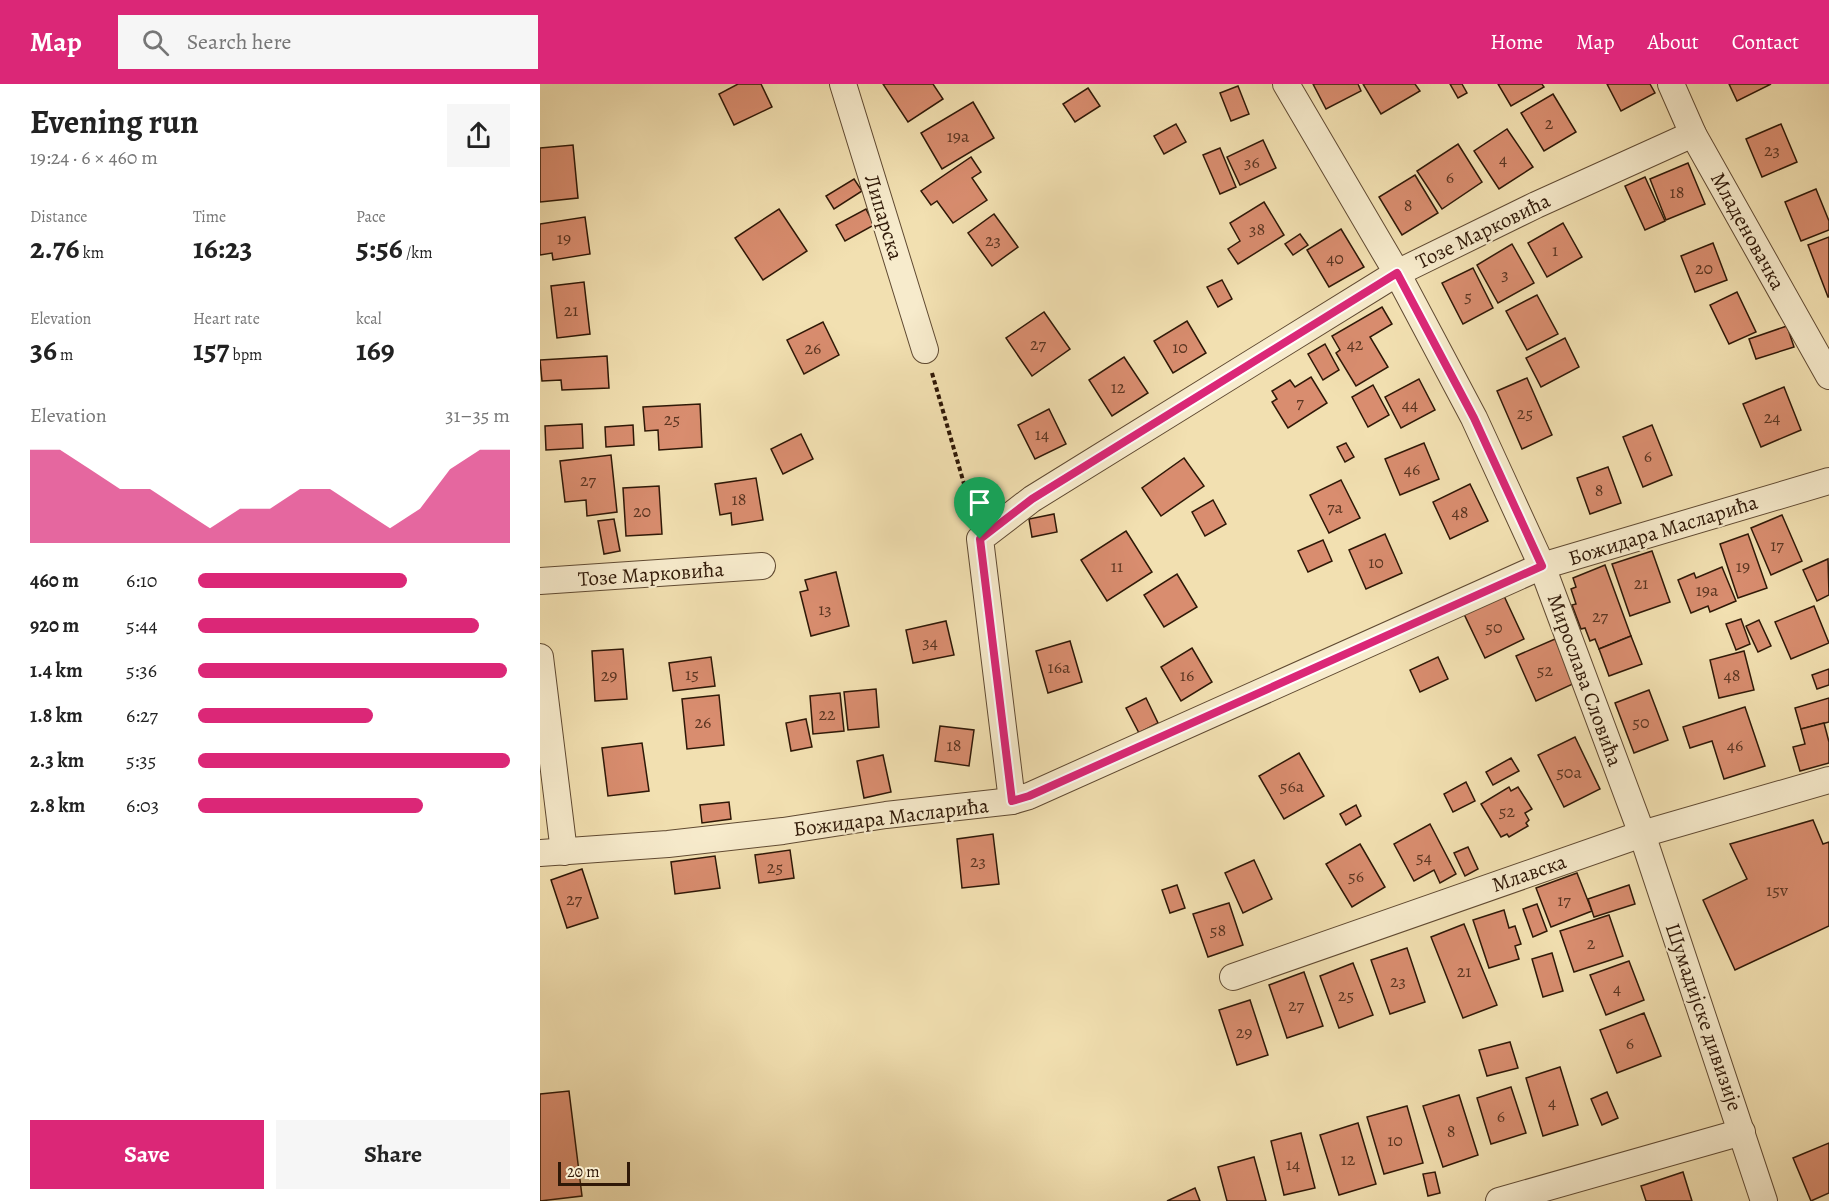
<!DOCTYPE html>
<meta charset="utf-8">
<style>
body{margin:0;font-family:Alegreya,serif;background:#f6f6f6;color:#222;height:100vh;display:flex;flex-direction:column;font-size:22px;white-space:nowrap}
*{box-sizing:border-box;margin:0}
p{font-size:20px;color:#767676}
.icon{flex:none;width:33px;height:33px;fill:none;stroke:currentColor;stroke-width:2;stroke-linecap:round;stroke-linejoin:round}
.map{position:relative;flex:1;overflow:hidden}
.sheet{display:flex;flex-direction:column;background:#fff;width:540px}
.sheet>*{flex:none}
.scale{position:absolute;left:18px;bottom:15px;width:72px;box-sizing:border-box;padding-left:6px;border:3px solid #2f1807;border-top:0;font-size:16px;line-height:21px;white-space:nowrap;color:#2f1807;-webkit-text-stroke:4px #f7ebcc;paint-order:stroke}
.pin{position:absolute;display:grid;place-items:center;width:51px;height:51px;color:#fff;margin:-62px -26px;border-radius:50% 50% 50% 0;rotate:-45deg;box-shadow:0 0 6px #0007}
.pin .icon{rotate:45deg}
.round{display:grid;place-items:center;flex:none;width:63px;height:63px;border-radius:0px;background:#f6f6f6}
.head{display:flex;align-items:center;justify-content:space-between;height:102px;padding:0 30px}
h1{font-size:33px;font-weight:700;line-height:45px}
.metrics{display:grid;grid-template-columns:repeat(3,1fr);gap:9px;height:102px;padding:6px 30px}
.metrics div{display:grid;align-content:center}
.metrics b{font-size:30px;font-weight:700}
.metrics small{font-size:16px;font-weight:400}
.metrics p{font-size:16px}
.chart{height:168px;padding:12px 30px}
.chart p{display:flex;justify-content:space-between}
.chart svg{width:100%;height:108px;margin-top:6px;fill:#db2777;opacity:.7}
.button{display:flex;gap:12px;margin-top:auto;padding:12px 30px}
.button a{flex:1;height:69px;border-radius:0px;background:#db2777;color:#fff;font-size:24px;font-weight:700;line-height:69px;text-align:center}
.button a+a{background:#f6f6f6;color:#222}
ul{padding:0 30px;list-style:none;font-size:20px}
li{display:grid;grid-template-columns:96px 72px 1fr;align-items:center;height:45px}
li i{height:15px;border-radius:8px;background:#db2777}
header{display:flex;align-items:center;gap:36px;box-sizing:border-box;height:84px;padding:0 30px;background:#db2777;color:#fff}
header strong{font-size:28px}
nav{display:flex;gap:33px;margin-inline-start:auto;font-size:21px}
.search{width:420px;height:54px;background:#f6f6f6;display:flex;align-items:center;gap:15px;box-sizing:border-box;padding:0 21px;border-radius:0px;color:#767676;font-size:22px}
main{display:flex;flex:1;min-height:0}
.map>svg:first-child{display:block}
.building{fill:#d98d6f;stroke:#2f1807;stroke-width:1.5}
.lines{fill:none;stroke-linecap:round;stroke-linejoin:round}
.street-casing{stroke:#604a32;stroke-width:28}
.path{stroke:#2f1807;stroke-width:4;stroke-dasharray:4.5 3;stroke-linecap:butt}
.street{stroke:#f7ebcc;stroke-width:26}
.route-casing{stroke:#fff;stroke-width:12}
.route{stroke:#db2777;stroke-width:8}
.labels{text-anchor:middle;stroke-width:4.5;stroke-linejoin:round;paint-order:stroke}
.number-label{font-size:18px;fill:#5a3521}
.street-label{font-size:21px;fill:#2f1807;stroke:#f7ebcc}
</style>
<header>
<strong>Map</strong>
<div class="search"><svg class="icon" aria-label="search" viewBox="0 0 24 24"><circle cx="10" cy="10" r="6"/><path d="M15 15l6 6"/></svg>Search here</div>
<nav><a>Home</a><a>Map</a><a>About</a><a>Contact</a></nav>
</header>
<main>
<section class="sheet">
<div class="head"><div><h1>Evening run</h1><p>19:24 · 6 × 460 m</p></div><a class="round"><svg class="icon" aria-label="share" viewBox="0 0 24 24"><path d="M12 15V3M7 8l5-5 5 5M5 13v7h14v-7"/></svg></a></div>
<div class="metrics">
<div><p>Distance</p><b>2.76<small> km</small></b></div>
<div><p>Time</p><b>16:23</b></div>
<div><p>Pace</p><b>5:56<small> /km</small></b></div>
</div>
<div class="metrics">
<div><p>Elevation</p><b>36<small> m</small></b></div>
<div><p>Heart rate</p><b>157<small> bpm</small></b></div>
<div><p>kcal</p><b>169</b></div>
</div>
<div class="chart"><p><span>Elevation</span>31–35 m</p>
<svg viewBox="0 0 160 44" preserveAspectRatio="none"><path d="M0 44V6L10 6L20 14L30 22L40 22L50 30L60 38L70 30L80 30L90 22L100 22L110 30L120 38L130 30L140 14L150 6L160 6V44z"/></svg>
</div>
<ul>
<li><b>460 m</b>6:10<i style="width:67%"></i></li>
<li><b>920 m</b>5:44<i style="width:90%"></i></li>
<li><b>1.4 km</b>5:36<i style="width:99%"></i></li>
<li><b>1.8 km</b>6:27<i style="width:56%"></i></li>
<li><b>2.3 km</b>5:35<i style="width:100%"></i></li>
<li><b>2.8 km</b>6:03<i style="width:72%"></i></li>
</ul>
<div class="button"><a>Save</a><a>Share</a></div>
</section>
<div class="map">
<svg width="1289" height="1117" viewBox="0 0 1289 1117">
<rect width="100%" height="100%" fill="#f2e0b1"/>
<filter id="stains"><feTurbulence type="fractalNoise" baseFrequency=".00333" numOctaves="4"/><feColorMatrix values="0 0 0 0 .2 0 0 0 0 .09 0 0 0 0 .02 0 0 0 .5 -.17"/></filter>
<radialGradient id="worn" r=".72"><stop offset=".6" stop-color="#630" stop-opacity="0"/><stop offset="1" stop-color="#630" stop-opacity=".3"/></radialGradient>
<g class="building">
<polygon points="198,0 221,0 232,23 194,41 179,10"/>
<polygon points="343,0 393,0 403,15 368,38"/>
<polygon points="773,0 818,0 821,7 786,25"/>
<polygon points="823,0 875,0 880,7 841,30"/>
<polygon points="910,0 922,0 927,9 918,14"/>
<polygon points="958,0 1002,0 1004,3 971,22"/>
<polygon points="1067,0 1110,0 1115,9 1081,27"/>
<polygon points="1189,0 1231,0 1197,17"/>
<polygon points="698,2 709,30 691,37 680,9"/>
<polygon points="548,4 560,22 535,38 523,20"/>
<polygon points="1013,10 1036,48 1004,67 981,29"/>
<polygon points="433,18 454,54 402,85 381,49"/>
<polygon points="636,40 646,58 624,70 614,52"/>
<polygon points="1241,40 1257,78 1222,93 1206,55"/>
<polygon points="967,45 993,83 959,105 934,67"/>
<polygon points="723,56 736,84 700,101 687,73"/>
<polygon points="918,60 942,98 902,125 877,87"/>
<polygon points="33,61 38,114 0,118 0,64"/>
<polygon points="680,64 696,103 680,110 663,71"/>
<polygon points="431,73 441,88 432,94 447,116 413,139 397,117 391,121 381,107"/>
<polygon points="1148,79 1165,120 1126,136 1110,95"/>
<polygon points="875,91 898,129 862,151 839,113"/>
<polygon points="1105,93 1125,137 1105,146 1085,102"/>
<polygon points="314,95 322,107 294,125 286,112"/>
<polygon points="1276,105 1289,137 1289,146 1261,157 1245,118"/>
<polygon points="724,118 744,151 698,180 688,165 700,157 690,139"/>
<polygon points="239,125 267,167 223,196 195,154"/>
<polygon points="326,125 334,141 305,157 296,141"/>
<polygon points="454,130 478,163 452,182 428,149"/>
<polygon points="45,133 50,170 13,176 12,169 0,171 0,140"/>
<polygon points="1023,139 1042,173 1007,193 988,159"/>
<polygon points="801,145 824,183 789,203 767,166"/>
<polygon points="760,150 768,161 753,171 745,160"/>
<polygon points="1289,153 1289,213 1288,213 1268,161"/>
<polygon points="1173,159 1187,196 1155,208 1141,172"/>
<polygon points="972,160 994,199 958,219 937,181"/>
<polygon points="933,184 953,224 923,240 902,199"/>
<polygon points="682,196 692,215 678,223 667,203"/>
<polygon points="44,198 50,250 17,254 11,202"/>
<polygon points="1197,208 1216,248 1189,260 1170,221"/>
<polygon points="997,211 1018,250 987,266 966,227"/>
<polygon points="842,223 852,240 830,253 848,283 816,302 796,269 800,266 792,252"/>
<polygon points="504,228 530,265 492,292 466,254"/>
<polygon points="647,237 666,269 633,289 614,257"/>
<polygon points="283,238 299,271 264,290 247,256"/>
<polygon points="1247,242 1254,263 1216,275 1209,255"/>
<polygon points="1025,254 1039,283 1001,303 986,274"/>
<polygon points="785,260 799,286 783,296 768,270"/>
<polygon points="67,272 69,304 22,306 21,296 2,297 0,276"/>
<polygon points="584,273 608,309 572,332 549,296"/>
<polygon points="771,293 787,319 748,344 732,318 737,315 732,307 750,296 755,303"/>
<polygon points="987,294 1012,351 982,365 957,307"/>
<polygon points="879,295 895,326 861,344 845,313"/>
<polygon points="833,301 849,331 828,343 812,313"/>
<polygon points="1244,303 1261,346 1221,363 1203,320"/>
<polygon points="160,320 162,363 119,366 118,346 105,347 103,323"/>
<polygon points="509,325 526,360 495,375 478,341"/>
<polygon points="42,340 43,364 6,366 5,342"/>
<polygon points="93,341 94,361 66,363 65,343"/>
<polygon points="1112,341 1132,391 1103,403 1083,353"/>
<polygon points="261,350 273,375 243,390 231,365"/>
<polygon points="806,359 814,373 805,378 797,363"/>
<polygon points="884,359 899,395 860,411 845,375"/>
<polygon points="71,371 77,428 47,432 46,416 25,418 20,377"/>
<polygon points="644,374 664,402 621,432 602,404"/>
<polygon points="1068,383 1081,419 1050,430 1037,394"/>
<polygon points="216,394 223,436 192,441 191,429 180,431 175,400"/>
<polygon points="801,396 820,434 789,449 770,411"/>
<polygon points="930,400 948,437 910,455 893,418"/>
<polygon points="119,402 122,450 86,452 83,404"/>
<polygon points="673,416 686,440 665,452 652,428"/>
<polygon points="514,430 517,448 492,453 489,435"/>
<polygon points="1242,431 1262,477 1231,491 1211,444"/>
<polygon points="74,435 80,467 64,470 58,437"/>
<polygon points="586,447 612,488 567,517 541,476"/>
<polygon points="845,450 862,489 826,505 809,466"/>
<polygon points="1208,450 1227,504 1198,514 1180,460"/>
<polygon points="783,456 792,477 768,488 758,467"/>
<polygon points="1112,467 1130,518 1090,532 1072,480"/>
<polygon points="1288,475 1289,511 1277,517 1263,486"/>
<polygon points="1065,481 1091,552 1059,565 1055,555 1050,557 1045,544 1041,545 1032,521 1036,520 1031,505 1036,503 1033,494"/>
<polygon points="1182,483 1196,517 1170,528 1168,522 1151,529 1138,496 1154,489 1156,494"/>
<polygon points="296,488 309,542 271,552 260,508 268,506 265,496"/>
<polygon points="637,490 657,523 624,543 604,511"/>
<polygon points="964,512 984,555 945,574 924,530"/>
<polygon points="1274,522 1289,559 1251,575 1235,538"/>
<polygon points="1201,535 1210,560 1196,566 1186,540"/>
<polygon points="1219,536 1231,562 1218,568 1206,542"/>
<polygon points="406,537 414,571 373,579 366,546"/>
<polygon points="1091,552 1102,580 1069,592 1059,565"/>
<polygon points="1015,555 1035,599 996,617 976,572"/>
<polygon points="530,557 542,598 508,609 496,567"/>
<polygon points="652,564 672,598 641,617 621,583"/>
<polygon points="83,565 87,615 55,617 52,567"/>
<polygon points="1204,567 1214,606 1179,614 1170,576"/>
<polygon points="171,573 175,602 133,607 129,579"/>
<polygon points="898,573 908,595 880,608 870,586"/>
<polygon points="1289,585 1289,601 1277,605 1272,591"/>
<polygon points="336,605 339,643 308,646 304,608"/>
<polygon points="1109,606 1128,656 1094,669 1075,619"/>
<polygon points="300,609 304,647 273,650 270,612"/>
<polygon points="179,611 184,661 147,665 142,615"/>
<polygon points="606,614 618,639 599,649 586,624"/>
<polygon points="1289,614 1289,638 1261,645 1255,624"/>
<polygon points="1205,623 1225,682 1184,695 1172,657 1150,664 1143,643"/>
<polygon points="266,635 272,663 251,667 246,639"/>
<polygon points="1284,639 1289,658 1289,679 1260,687 1253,663 1265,660 1261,645"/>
<polygon points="400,642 434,646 429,682 395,677"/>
<polygon points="1035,653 1060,705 1024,723 998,671"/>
<polygon points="102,659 109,707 68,712 62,664"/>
<polygon points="759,669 784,712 744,735 719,692"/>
<polygon points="343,671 351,708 324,714 317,677"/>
<polygon points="971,674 979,687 953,701 946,688"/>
<polygon points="926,698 935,717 913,728 904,710"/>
<polygon points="969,703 971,707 978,703 992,725 985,729 989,736 986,739 988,742 969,753 967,750 961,753 941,720"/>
<polygon points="189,718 191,735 162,739 160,721"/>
<polygon points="816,721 821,732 806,741 800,730"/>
<polygon points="1273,736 1283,760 1289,758 1289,842 1195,886 1163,816 1207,795 1190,760"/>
<polygon points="890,740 916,790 900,799 894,786 874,797 854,760"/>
<polygon points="453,750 459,800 422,804 417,755"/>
<polygon points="820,760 845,803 812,823 786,780"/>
<polygon points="928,763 938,785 925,792 914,769"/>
<polygon points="250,766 254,794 219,799 215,771"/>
<polygon points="175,772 180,804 135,810 131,778"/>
<polygon points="714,776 732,815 703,829 685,789"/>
<polygon points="42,785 58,834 27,844 11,796"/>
<polygon points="1037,789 1052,827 1011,843 996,804"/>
<polygon points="637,801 645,824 630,829 622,806"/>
<polygon points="1089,801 1095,820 1054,833 1048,815"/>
<polygon points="689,819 703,861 668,873 653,830"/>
<polygon points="997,820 1007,847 993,853 983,825"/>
<polygon points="964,826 969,844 975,842 981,860 975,862 979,875 949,884 933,836"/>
<polygon points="1069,831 1083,872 1034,888 1020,847"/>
<polygon points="924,840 957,921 923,934 891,853"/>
<polygon points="867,864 885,918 850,930 831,876"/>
<polygon points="1012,869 1023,907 1003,913 992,875"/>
<polygon points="1089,877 1104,916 1066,931 1050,891"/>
<polygon points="813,879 833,931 799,944 780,892"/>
<polygon points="764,888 783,942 747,954 729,901"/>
<polygon points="710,916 728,971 697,981 679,926"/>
<polygon points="1104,929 1121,972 1077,989 1060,946"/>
<polygon points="970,958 978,984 947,992 939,966"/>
<polygon points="1020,983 1038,1041 1003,1052 986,994"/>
<polygon points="971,1003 986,1049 951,1060 937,1014"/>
<polygon points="29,1007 42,1112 0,1117 0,1010"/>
<polygon points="1067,1008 1078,1034 1062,1041 1051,1015"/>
<polygon points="919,1011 938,1071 903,1083 883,1022"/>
<polygon points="867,1022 883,1079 844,1090 827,1033"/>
<polygon points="818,1039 836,1100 799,1111 780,1051"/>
<polygon points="761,1049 775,1104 744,1111 731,1057"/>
<polygon points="1289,1059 1289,1109 1271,1117 1253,1074"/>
<polygon points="714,1073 726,1117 687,1117 678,1083"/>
<polygon points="895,1088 900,1109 888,1112 883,1090"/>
<polygon points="1143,1088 1152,1117 1106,1117 1101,1102"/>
<polygon points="655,1104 660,1117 627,1117"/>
</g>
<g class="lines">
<defs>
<g id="street">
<polyline points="303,0 385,266"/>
<polyline points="746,0 857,189 934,334 1002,482 1102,750 1224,1117"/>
<polyline points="1131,0 1153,50 1289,292"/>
<polyline points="0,497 222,482"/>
<polyline points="0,573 24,768"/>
<polyline points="472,717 440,455 492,415 857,189 996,121 1153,50"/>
<polyline points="0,769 128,760 243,747 346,731 472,717 489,712 1002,482 1289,397"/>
<polyline points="693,893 1102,750 1289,696"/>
<polyline points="959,1117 1202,1048"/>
</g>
</defs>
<use href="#street" class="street-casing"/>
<polyline class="path" points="392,289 433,431"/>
<use href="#street" class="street"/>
</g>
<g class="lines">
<defs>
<polygon id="route" points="857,189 934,334 1002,482 489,712 472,717 440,455 492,415"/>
</defs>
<use href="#route" class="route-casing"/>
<use href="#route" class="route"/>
</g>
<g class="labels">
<g class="number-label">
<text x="1009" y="45">2</text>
<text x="418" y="58">19a</text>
<text x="1232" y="72">23</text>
<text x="963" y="81">4</text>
<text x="712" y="84">36</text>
<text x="910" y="99">6</text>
<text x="1137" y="114">18</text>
<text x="868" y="127">8</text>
<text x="717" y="151">38</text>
<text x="24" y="160">19</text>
<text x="453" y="162">23</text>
<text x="1015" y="172">1</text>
<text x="795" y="180">40</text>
<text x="1164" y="190">20</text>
<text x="965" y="196">3</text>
<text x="928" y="218">5</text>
<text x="31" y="232">21</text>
<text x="498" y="266">27</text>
<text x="815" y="266">42</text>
<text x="640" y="269">10</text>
<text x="273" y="270">26</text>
<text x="578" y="309">12</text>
<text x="760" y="324">7</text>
<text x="870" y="326">44</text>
<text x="985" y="335">25</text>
<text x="1232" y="339">24</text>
<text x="132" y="341">25</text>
<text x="502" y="356">14</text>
<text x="1108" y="378">6</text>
<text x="872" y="391">46</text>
<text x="48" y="402">27</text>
<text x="1059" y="412">8</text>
<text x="199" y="421">18</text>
<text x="795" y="429">7a</text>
<text x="102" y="433">20</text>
<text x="920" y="434">48</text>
<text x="1237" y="467">17</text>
<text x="836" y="484">10</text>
<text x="577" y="488">11</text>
<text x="1203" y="488">19</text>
<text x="1101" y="505">21</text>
<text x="1167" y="512">19a</text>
<text x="285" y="531">13</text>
<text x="1060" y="538">27</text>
<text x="954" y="549">50</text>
<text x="390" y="564">34</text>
<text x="519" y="589">16a</text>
<text x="1005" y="592">52</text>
<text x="152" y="596">15</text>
<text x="69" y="597">29</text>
<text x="647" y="597">16</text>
<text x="1192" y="597">48</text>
<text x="287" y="636">22</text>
<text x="163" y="644">26</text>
<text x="1101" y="644">50</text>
<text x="414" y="667">18</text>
<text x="1195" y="667">46</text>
<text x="1029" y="694">50a</text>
<text x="752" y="708">56a</text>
<text x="967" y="733">52</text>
<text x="884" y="779">54</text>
<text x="438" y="783">23</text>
<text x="235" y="789">25</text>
<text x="816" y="798">56</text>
<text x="1237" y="812">15v</text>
<text x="34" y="821">27</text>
<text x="1024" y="822">17</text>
<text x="678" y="852">58</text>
<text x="1051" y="865">2</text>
<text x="924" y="893">21</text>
<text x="858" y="903">23</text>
<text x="1077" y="910">4</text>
<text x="806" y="917">25</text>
<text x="756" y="927">27</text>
<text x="704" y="954">29</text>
<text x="1090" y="965">6</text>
<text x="1012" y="1024">4</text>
<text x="961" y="1038">6</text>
<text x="911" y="1053">8</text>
<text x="855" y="1062">10</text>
<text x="808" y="1081">12</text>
<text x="753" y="1086">14</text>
</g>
<g class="street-label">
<text transform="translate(344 133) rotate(73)" y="7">Липарска</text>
<text transform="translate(943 147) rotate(-26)" y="7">Тозе Марковића</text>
<text transform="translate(1208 147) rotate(61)" y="7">Младеновачка</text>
<text transform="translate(1123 446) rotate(-17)" y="7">Божидара Масларића</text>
<text transform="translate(111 490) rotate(-4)" y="7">Тозе Марковића</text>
<text transform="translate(1045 596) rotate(70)" y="7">Мирослава Словића</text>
<text transform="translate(351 733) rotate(-7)" y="7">Божидара Масларића</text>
<text transform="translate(989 789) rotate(-19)" y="7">Млавска</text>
<text transform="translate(1164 933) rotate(71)" y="7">Шумадијске дивизије</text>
</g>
</g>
<rect width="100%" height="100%" filter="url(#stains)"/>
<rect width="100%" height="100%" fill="url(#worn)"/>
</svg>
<div class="scale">20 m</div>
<div class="pin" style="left:440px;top:455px;background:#1e9e55"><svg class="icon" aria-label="arrive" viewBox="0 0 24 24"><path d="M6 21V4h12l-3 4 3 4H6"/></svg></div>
</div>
</main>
